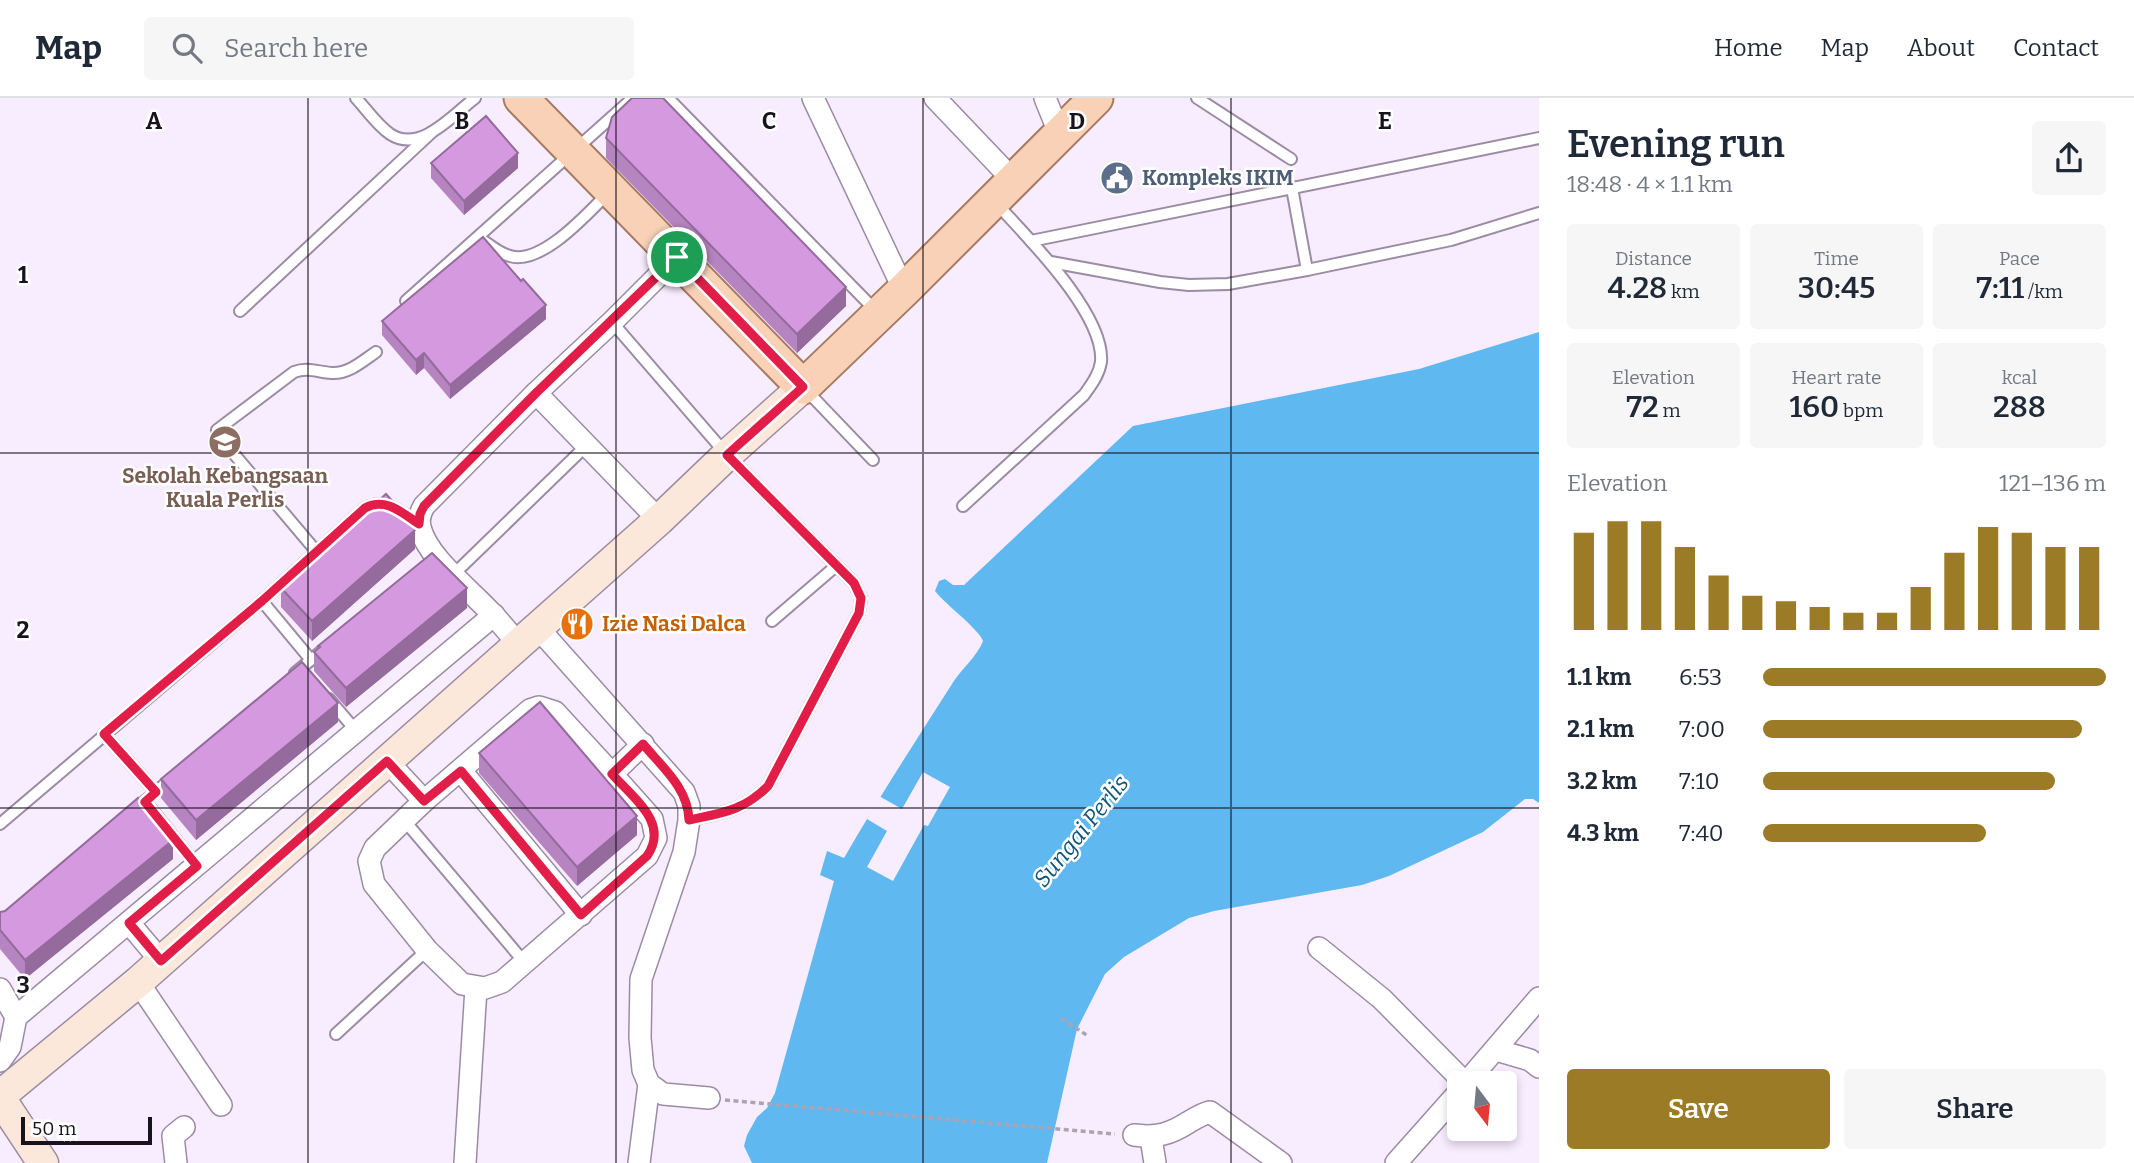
<!DOCTYPE html>
<meta charset="utf-8">
<style>
body{margin:0;font-family:Bitter,serif;background:#f6f6f7;color:#1f2937;height:100vh;display:flex;flex-direction:column;font-size:26px;white-space:nowrap}
*{box-sizing:border-box;margin:0}
p{font-size:23px;color:#747a83}
.icon{flex:none;width:38px;height:38px;fill:none;stroke:currentColor;stroke-width:2;stroke-linecap:round;stroke-linejoin:round}
.map{position:relative;flex:1;overflow:hidden}
.drawer{display:flex;flex-direction:column;background:#fff;width:595px}
.drawer>*{flex:none}
.needle{width:46px;rotate:164deg}
.controls{position:absolute;left:1447px;top:973px;display:grid;gap:14px}
.controls a{display:grid;place-items:center;width:70px;height:70px;border-radius:7px;background:#fff;box-shadow:0 4px 10px #0003;font-size:35px}
.scale{position:absolute;left:21px;bottom:18px;width:131px;box-sizing:border-box;padding-left:7px;border:4px solid #18121c;border-top:0;font-size:19px;line-height:24px;white-space:nowrap;color:#18121c;-webkit-text-stroke:5px #fff;paint-order:stroke}
.pin{position:absolute;display:grid;place-items:center;width:60px;height:60px;color:#fff;margin:-30px;border:4px solid #fff;border-radius:50%;box-shadow:0 2px 7px #0007}
.round{display:grid;place-items:center;flex:none;width:74px;height:74px;border-radius:7px;background:#f6f6f7}
.head{display:flex;align-items:center;justify-content:space-between;height:119px;padding:0 28px}
h1{font-size:38px;font-weight:600;line-height:52px}
.figures{display:grid;grid-template-columns:repeat(3,1fr);gap:10px;height:119px;padding:7px 28px}
.figures div{display:grid;align-content:center;border-radius:7px;background:#f6f6f7;text-align:center}
.figures b{font-size:30px;font-weight:600}
.figures small{font-size:19px;font-weight:400}
.figures p{font-size:19px}
.chart{height:196px;padding:14px 28px}
.chart p{display:flex;justify-content:space-between}
.chart svg{width:100%;height:126px;margin-top:7px;stroke:#9b7b25;stroke-width:6}
.action{display:flex;gap:14px;margin-top:auto;padding:14px 28px}
.action a{flex:1;height:80px;border-radius:7px;background:#9b7b25;color:#fff;font-size:28px;font-weight:600;line-height:80px;text-align:center}
.action a+a{background:#f6f6f7;color:#1f2937}
ul{padding:0 28px;list-style:none;font-size:23px}
li{display:grid;grid-template-columns:112px 84px 1fr;align-items:center;height:52px}
li i{height:18px;border-radius:9px;background:#9b7b25}
header{display:flex;align-items:center;gap:42px;box-sizing:border-box;height:98px;padding:0 35px;background:#fff;border-bottom:2px solid #e0e1e3}
header strong{font-size:33px}
nav{display:flex;gap:38px;margin-inline-start:auto;font-size:24px}
.search{width:490px;height:63px;background:#f6f6f7;display:flex;align-items:center;gap:18px;box-sizing:border-box;padding:0 24px;border-radius:7px;color:#747a83;font-size:26px}
main{display:flex;flex:1;min-height:0}
.map>svg:first-child{display:block}
.water{fill:#5fb8ef}
.pier{fill:#f8edfe}
.lines{fill:none;stroke-linecap:round;stroke-linejoin:round}
.service-casing{stroke:#9c8ba5;stroke-width:14}
.minor-casing{stroke:#9c8ba5;stroke-width:24}
.secondary-casing{stroke:#9c8ba5;stroke-width:33}
.primary-casing{stroke:#a67b62;stroke-width:37}
.path{stroke:#aca3b2;stroke-width:3.5;stroke-dasharray:5 3.5;stroke-linecap:butt}
.service{stroke:#fff;stroke-width:10}
.minor{stroke:#fff;stroke-width:21}
.secondary{stroke:#fbe8db;stroke-width:30}
.primary{stroke:#f8d1b7;stroke-width:33}
.wall{fill:#b684c0}
.shaded-wall{fill:#946b9c}
.building{fill:#d499df;stroke:#946b9c;stroke-width:2}
.route-casing{stroke:#fff;stroke-width:14}
.route{stroke:#e11d48;stroke-width:9}
.grid{fill:none;stroke:#18121c;stroke-width:2;stroke-opacity:0.55}
.labels{text-anchor:middle;stroke-width:5;stroke-linejoin:round;paint-order:stroke}
.service-label{font-size:21px;font-weight:bold;fill:#4e5e75;stroke:#fff;text-anchor:start}
.education-label{font-size:21px;font-weight:bold;fill:#785e54;stroke:#fff}
.food-label{font-size:21px;font-weight:bold;fill:#c56008;stroke:#fff;text-anchor:start}
.water-label{font-size:23px;font-style:italic;fill:#105579;stroke:#fff}
.grid-label{font-size:23px;text-anchor:middle;font-weight:bold;fill:#18121c;stroke:#fff;stroke-width:5;stroke-linejoin:round;paint-order:stroke}
</style>
<header>
<strong>Map</strong>
<div class="search"><svg class="icon" aria-label="search" viewBox="0 0 24 24"><circle cx="10" cy="10" r="6"/><path d="M15 15l6 6"/></svg>Search here</div>
<nav><a>Home</a><a>Map</a><a>About</a><a>Contact</a></nav>
</header>
<main>
<div class="map">
<svg width="1539" height="1065" viewBox="0 0 1539 1065">
<rect width="100%" height="100%" fill="#f8edfe"/>
<path class="water" d="M 1539,234 L 1539,705 L 1533,701 L 1525,701 L 1483,734 L 1389,778 L 1362,787 L 1214,813 L 1189,820 L 1124,859 L 1105,876 L 1077,931 L 1047,1065 L 752,1065 L 744,1048 L 747,1037 L 757,1019 L 767,1010 L 775,995 L 834,783 L 820,777 L 827,753 L 844,760 C 878,701 915,644 952,586 C 961,571 977,559 983,543 C 980,532 945,506 935,493 L 939,483 L 945,481 L 953,487 L 964,487 L 1133,328 L 1419,271 Z"/>
<polygon class="pier" points="923,674 950,689 928,728 924,727 893,783 867,769 887,733 867,721 879,698 902,711"/>
<g class="lines">
<defs>
<g id="service">
<path d="M 356,0 C 367,12 377,27 390,36 C 420,56 453,17 475,0"/>
<polyline points="668,0 876,213"/>
<polyline points="1197,0 1291,61"/>
<polyline points="1292,90 1307,172"/>
<path d="M 479,140 C 488,145 497,154 507,157 C 539,171 588,115 609,94"/>
<polyline points="1031,143 1539,40"/>
<polyline points="1051,164 1160,184 1189,187 1228,186 1307,172 1451,142 1539,115"/>
<polyline points="406,203 633,0"/>
<polyline points="240,213 431,35"/>
<path d="M 612,224 L 727,357 L 854,485 L 861,500 L 859,515 L 768,688 C 743,713 722,715 689,722"/>
<polyline points="805,291 873,362"/>
<path d="M 963,408 L 1084,297 C 1091,287 1099,277 1101,264 C 1105,216 1027,139 996,105"/>
<path d="M 316,453 L 218,337 L 217,332 L 294,274 C 308,269 317,274 332,275 C 349,276 364,262 376,254"/>
<polyline points="454,476 587,347"/>
<polyline points="262,503 311,562"/>
<polyline points="772,523 836,468"/>
<polyline points="295,575 323,552"/>
<polyline points="329,601 357,634"/>
<polyline points="104,636 156,694"/>
<polyline points="145,703 197,768"/>
<polyline points="133,713 171,681"/>
<polyline points="404,722 525,865"/>
<path d="M 0,726 L 262,503 L 365,410 C 386,399 402,415 419,426"/>
<polyline points="336,936 427,852"/>
</g>
<g id="minor">
<polyline points="813,0 904,192"/>
<polyline points="935,0 1013,82"/>
<polyline points="1045,0 1060,37"/>
<polyline points="536,295 659,422"/>
<polyline points="538,530 684,694 689,708 689,722 684,754 641,881 640,940 643,972 649,986 663,996 709,1000"/>
<path d="M 518,546 C 510,536 502,526 493,517 C 472,493 427,460 420,429 C 418,421 420,415 424,408 L 536,295 L 612,224 L 677,159"/>
<polygon points="539,609 555,614 612,676 652,721 656,740 647,758 502,884 485,890 462,886 427,852 374,786 369,763 375,750 424,703 530,612"/>
<polyline points="387,663 424,703"/>
<polyline points="461,673 581,817"/>
<polyline points="612,676 643,646"/>
<polyline points="129,825 161,863"/>
<polyline points="1319,850 1382,901 1465,985"/>
<polyline points="138,884 221,1007"/>
<polyline points="0,891 16,919"/>
<polyline points="1496,952 1530,962 1539,969"/>
<polyline points="0,963 10,949 16,919 494,517"/>
<polyline points="1466,985 1539,900"/>
<path d="M 1134,1037 C 1157,1040 1170,1036 1189,1024 C 1196,1020 1202,1016 1210,1014 L 1281,1065"/>
<polyline points="1151,1040 1155,1065"/>
<polyline points="176,1065 173,1038 184,1029"/>
<polyline points="465,1065 476,890"/>
<polyline points="639,1065 649,986"/>
<polyline points="1396,1065 1460,993"/>
</g>
<g id="secondary">
<polyline points="0,998 138,884 659,422 727,357 803,289"/>
<polyline points="0,1000 43,1065"/>
</g>
<polyline id="primary" points="521,0 803,289 904,192 1096,0"/>
</defs>
<use href="#service" class="service-casing"/>
<use href="#minor" class="minor-casing"/>
<use href="#secondary" class="secondary-casing"/>
<use href="#primary" class="primary-casing"/>
<g class="path">
<polyline points="1061,920 1088,938"/>
<polyline points="725,1002 1115,1036"/>
</g>
<use href="#service" class="service"/>
<use href="#minor" class="minor"/>
<use href="#secondary" class="secondary"/>
<use href="#primary" class="primary"/>
</g>
<g class="wall">
<polygon points="606,40 846,208 797,255 606,60"/>
<polygon points="431,65 518,70 464,117 431,80"/>
<polygon points="546,221 450,301 424,270 416,277 382,237 382,223"/>
<polygon points="415,451 312,543 281,509 281,490"/>
<polygon points="467,510 346,609 314,573 314,554 318,550 318,548"/>
<polygon points="338,624 196,742 161,700 161,681"/>
<polygon points="479,655 637,737 577,788 479,675"/>
<polygon points="173,761 25,881 0,851 0,814"/>
</g>
<g class="shaded-wall">
<polygon points="518,55 518,70 464,117 464,103"/>
<polygon points="846,189 846,208 797,255 797,236"/>
<polygon points="546,207 546,221 450,301 450,287"/>
<polygon points="424,255 424,270 416,277 416,262"/>
<polygon points="415,432 415,451 312,543 312,523"/>
<polygon points="467,490 467,510 346,609 346,590"/>
<polygon points="338,605 338,624 196,742 196,722"/>
<polygon points="637,718 637,737 577,788 577,769"/>
<polygon points="173,742 173,761 25,881 25,862"/>
</g>
<g class="building">
<polygon points="632,0 663,0 846,189 797,236 606,40 612,19"/>
<polygon points="486,18 518,55 464,103 431,65"/>
<polygon points="483,139 521,183 523,181 546,207 450,287 424,255 416,262 382,223"/>
<polygon points="386,396 411,424 415,432 312,523 281,490"/>
<polygon points="432,455 467,490 346,590 314,554 320,549 318,548"/>
<polygon points="302,564 338,605 196,722 161,681"/>
<polygon points="540,604 637,718 577,769 479,655"/>
<polygon points="138,700 173,742 25,862 0,832 0,814 5,813"/>
</g>
<g class="lines">
<defs>
<path id="route" d="M 677,159 L 803,289 L 727,357 L 854,485 L 861,500 L 859,515 L 768,688 C 743,713 722,715 689,722 C 688,690 663,670 643,646 L 612,676 C 633,700 670,725 647,758 L 581,817 L 461,673 L 424,703 L 387,663 L 161,863 L 129,825 L 197,768 L 145,704 L 156,694 L 104,636 L 262,503 L 365,410 C 386,399 402,415 419,426 L 420,416 L 424,408 L 536,295 Z"/>
</defs>
<use href="#route" class="route-casing"/>
<use href="#route" class="route"/>
</g>
<path class="grid" d="M 308,0 L 308,1065M 616,0 L 616,1065M 923,0 L 923,1065M 1231,0 L 1231,1065M 0,355 L 1539,355M 0,710 L 1539,710"/>
<defs>
<symbol id="civic-disc" viewBox="-11 -11 22 22"><circle r="9.5" fill="#5c6f8a" stroke="#fff"/><path d="M-.6-6.5H3V-4.5H.6V-3L4-1V1h2V6H-6V1h2V-1L-.6-3ZM-1.2 2.5V6h2.4V2.5Z" fill="#fff"/></symbol>
<symbol id="school-disc" viewBox="-11 -11 22 22"><circle r="9.5" fill="#8d6e63" stroke="#fff"/><path d="M0-5L7-2L0 1L-7-2ZM-4 1L0 2.5L4 1V4Q0 6-4 4Z" fill="#fff"/></symbol>
<symbol id="restaurant-disc" viewBox="-11 -11 22 22"><circle r="9.5" fill="#e8710a" stroke="#fff"/><path d="M-5-6h1v4h1v-4h1v4h1v-4h1v5L-1.5 .5V6h-2V.5L-5-1ZM5-6V6H3V1.5H1.5Q1.5-4 5-6Z" fill="#fff"/></symbol>
</defs>
<g fill-rule="evenodd">
<use href="#civic-disc" x="1098" y="61" width="38" height="38"/>
<use href="#school-disc" x="206" y="325" width="38" height="38"/>
<use href="#restaurant-disc" x="558" y="507" width="38" height="38"/>
</g>
<g class="labels">
<g class="service-label">
<text x="1142" y="87">Kompleks IKIM</text>
</g>
<g class="education-label">
<text x="225" y="385">Sekolah Kebangsaan<tspan x="225" dy="24">Kuala Perlis</tspan></text>
</g>
<g class="food-label">
<text x="602" y="533">Izie Nasi Dalca</text>
</g>
<g class="water-label">
<text transform="translate(1081 733) rotate(-51)" y="8">Sungai Perlis</text>
</g>
</g>
<g class="grid-label">
<text x="154" y="31">A</text>
<text x="462" y="31">B</text>
<text x="769" y="31">C</text>
<text x="1077" y="31">D</text>
<text x="1385" y="31">E</text>
<text x="23" y="185">1</text>
<text x="23" y="540">2</text>
<text x="23" y="895">3</text>
</g>
</svg>
<div class="controls">
<a><svg class="needle" viewBox="-14 -14 28 28"><path d="M0-13l5 13h-10z" fill="#e53935"/><path d="M0 13l5-13h-10z" fill="#747a83"/></svg></a>
</div>
<div class="scale">50 m</div>
<div class="pin" style="left:677px;top:159px;background:#1e9e55"><svg class="icon" aria-label="arrive" viewBox="0 0 24 24"><path d="M6 21V4h12l-3 4 3 4H6"/></svg></div>
</div>
<section class="drawer">
<div class="head"><div><h1>Evening run</h1><p>18:48 · 4 × 1.1 km</p></div><a class="round"><svg class="icon" aria-label="share" viewBox="0 0 24 24"><path d="M12 15V3M7 8l5-5 5 5M5 13v7h14v-7"/></svg></a></div>
<div class="figures">
<div><p>Distance</p><b>4.28<small> km</small></b></div>
<div><p>Time</p><b>30:45</b></div>
<div><p>Pace</p><b>7:11<small> /km</small></b></div>
</div>
<div class="figures">
<div><p>Elevation</p><b>72<small> m</small></b></div>
<div><p>Heart rate</p><b>160<small> bpm</small></b></div>
<div><p>kcal</p><b>288</b></div>
</div>
<div class="chart"><p><span>Elevation</span>121–136 m</p>
<svg viewBox="0 0 160 44" preserveAspectRatio="none"><path d="M5 44V10M15 44V6M25 44V6M35 44V15M45 44V25M55 44V32M65 44V34M75 44V36M85 44V38M95 44V38M105 44V29M115 44V17M125 44V8M135 44V10M145 44V15M155 44V15"/></svg>
</div>
<ul>
<li><b>1.1 km</b>6:53<i style="width:100%"></i></li>
<li><b>2.1 km</b>7:00<i style="width:93%"></i></li>
<li><b>3.2 km</b>7:10<i style="width:85%"></i></li>
<li><b>4.3 km</b>7:40<i style="width:65%"></i></li>
</ul>
<div class="action"><a>Save</a><a>Share</a></div>
</section>
</main>
